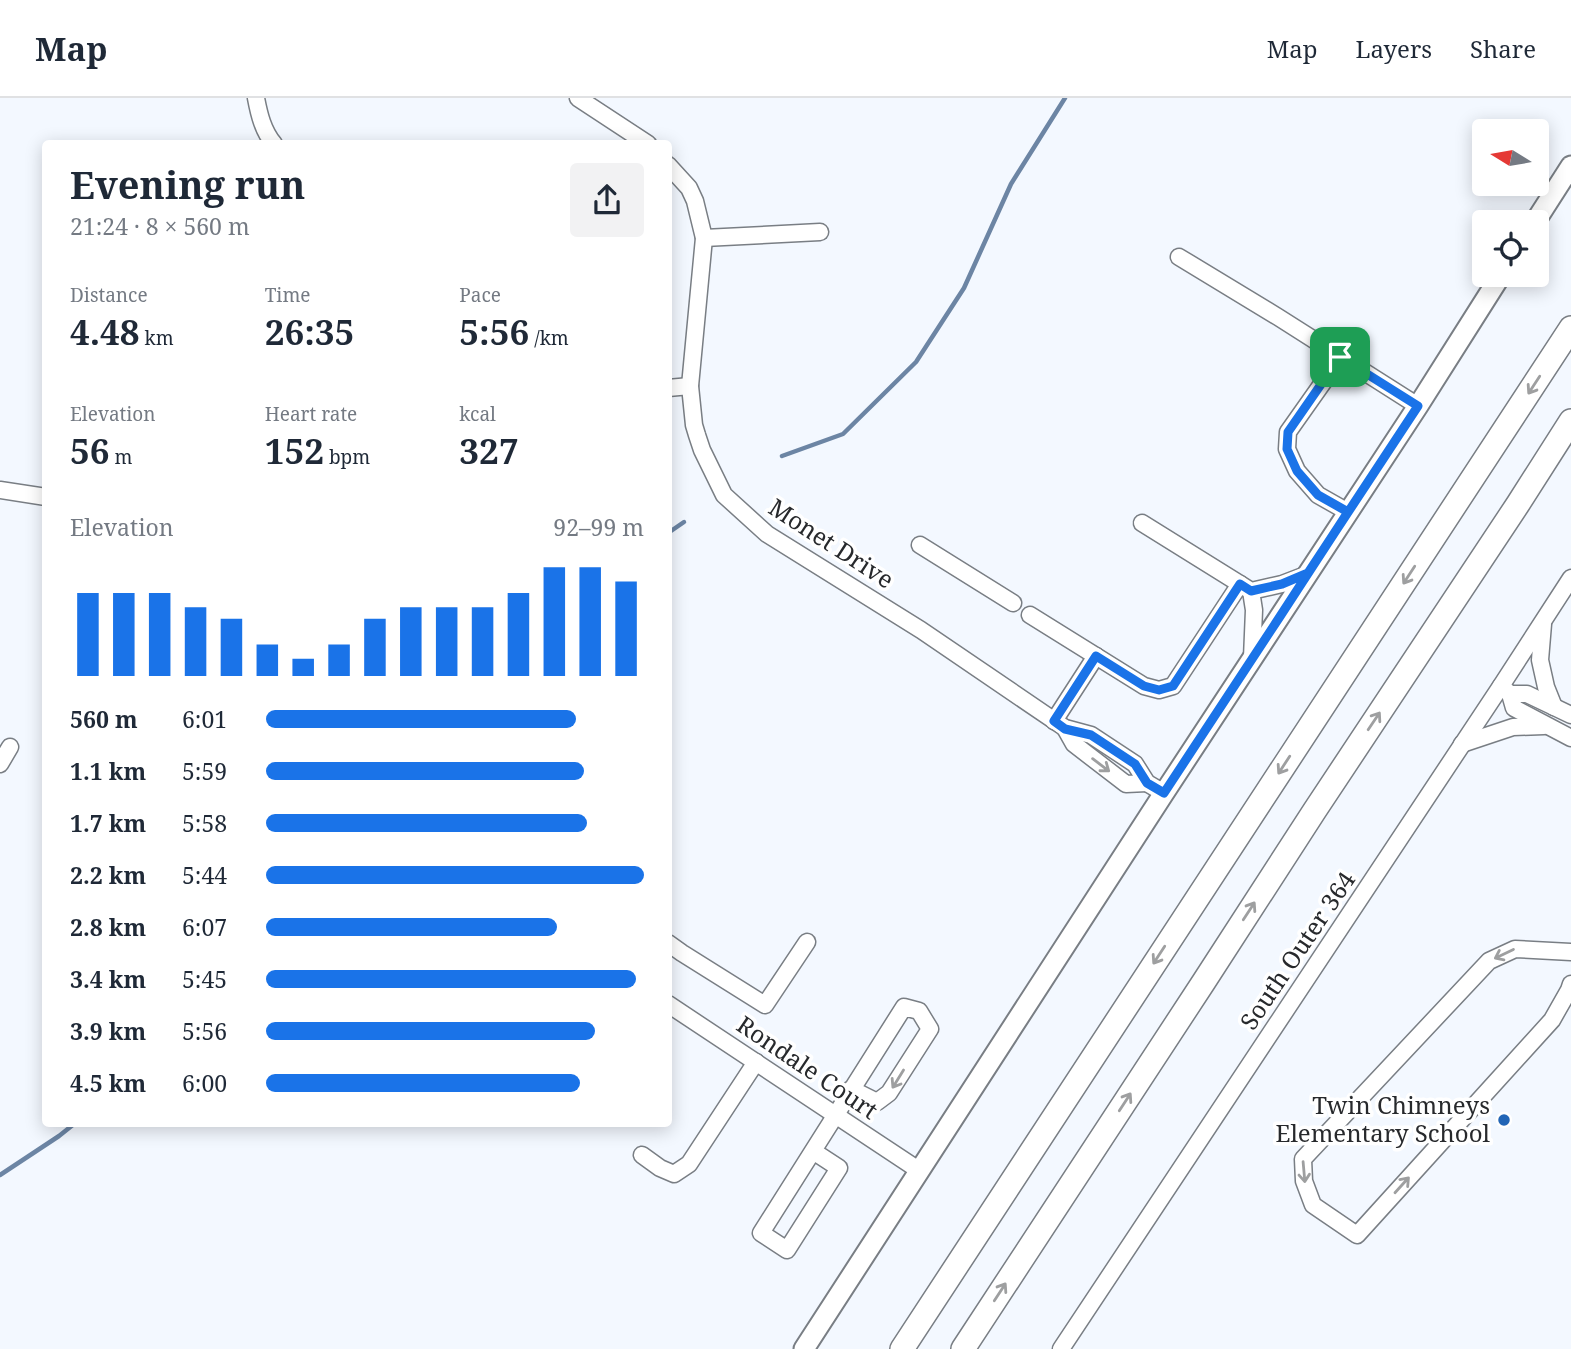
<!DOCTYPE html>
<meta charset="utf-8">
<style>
body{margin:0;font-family:"Noto Serif",serif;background:#f2f2f3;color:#1f2937;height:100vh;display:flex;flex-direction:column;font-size:26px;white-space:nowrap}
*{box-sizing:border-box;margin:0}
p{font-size:23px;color:#747a83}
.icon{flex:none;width:38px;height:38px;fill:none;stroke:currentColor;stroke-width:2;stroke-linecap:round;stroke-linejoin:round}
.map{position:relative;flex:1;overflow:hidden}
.drawer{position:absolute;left:42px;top:42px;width:630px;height:987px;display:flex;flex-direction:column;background:#fff;border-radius:7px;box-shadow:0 4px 18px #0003}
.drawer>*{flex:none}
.needle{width:46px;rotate:281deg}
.fabs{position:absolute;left:1472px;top:21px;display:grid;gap:14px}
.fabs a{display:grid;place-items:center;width:77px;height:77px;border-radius:7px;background:#fff;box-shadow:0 4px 18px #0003;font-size:35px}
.pin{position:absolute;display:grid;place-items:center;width:60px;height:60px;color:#fff;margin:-30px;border-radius:14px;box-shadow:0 4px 10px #0006}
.round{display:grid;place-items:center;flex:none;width:74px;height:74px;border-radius:7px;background:#f2f2f3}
.headline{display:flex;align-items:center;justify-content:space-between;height:119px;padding:0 28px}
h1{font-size:38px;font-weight:700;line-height:52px}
.metrics{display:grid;grid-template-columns:repeat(3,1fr);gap:10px;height:119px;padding:7px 28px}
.metrics div{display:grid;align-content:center}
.metrics b{font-size:35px;font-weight:700}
.metrics small{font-size:19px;font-weight:400}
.metrics p{font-size:19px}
.chart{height:196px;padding:14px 28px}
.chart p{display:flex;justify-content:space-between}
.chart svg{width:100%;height:126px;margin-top:7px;stroke:#1a73e8;stroke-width:6}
ul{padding:0 28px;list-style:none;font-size:23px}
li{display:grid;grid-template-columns:112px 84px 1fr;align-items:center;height:52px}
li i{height:18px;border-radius:9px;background:#1a73e8}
header{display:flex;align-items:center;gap:42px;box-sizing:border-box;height:98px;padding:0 35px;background:#fff;border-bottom:2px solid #e0e1e3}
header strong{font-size:33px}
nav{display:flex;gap:38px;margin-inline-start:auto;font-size:24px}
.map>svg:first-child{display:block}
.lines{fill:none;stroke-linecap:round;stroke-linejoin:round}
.stream{stroke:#6c85a4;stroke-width:4.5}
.minor-casing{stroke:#797e84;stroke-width:19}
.major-casing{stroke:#797e84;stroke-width:23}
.highway-casing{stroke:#797e84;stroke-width:26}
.minor{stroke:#fff;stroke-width:16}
.major{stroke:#fff;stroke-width:19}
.highway{stroke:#fff;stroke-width:23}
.oneway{stroke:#9e9fa0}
.route-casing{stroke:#fff;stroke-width:14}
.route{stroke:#1a73e8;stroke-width:9}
.poi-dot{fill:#2265b6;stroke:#fff;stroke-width:2.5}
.labels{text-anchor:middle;stroke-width:7;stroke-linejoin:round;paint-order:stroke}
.street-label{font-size:24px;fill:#27292c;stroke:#fff}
.poi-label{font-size:24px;fill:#27292c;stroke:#fff;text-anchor:end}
</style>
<header>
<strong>Map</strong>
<nav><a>Map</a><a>Layers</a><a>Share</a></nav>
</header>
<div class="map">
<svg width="1571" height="1251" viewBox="0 0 1571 1251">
<rect width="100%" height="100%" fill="#f3f8ff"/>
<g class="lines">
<g class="stream">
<polyline points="782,358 843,336 916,264 964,190 1011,86 1065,0"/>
<polyline points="668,435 684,424"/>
<polyline points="0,1077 59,1038 74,1026"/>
</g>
<defs>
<g id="minor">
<path d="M 256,0 C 259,16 263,33 274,46"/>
<polyline points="578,0 648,46"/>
<polyline points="668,67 689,90 695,103 704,140 690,288 694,327 697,337 702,352 724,397 767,436 921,532 1065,630 1091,637 1135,666 1147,685 1164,695"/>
<polyline points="704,140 820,134"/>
<polyline points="1179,159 1278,219 1418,308"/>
<polyline points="1341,259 1288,334 1287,351 1297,373 1318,397 1348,414"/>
<polyline points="668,290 690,288"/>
<polyline points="0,392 46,399"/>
<polyline points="1142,425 1240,486"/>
<polyline points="920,447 1013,505"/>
<polyline points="1251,493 1254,512 1252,560"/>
<polyline points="1030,517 1144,588 1159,592 1173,588 1240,486 1251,493 1282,486 1308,476"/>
<polyline points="1543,526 1540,562 1546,589 1554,609"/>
<polyline points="1501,588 1510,596 1514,610 1571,640"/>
<polyline points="1510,596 1527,596 1571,617"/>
<polyline points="1054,623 1096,558"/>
<polyline points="1065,630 1074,646 1126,686 1147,685"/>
<polyline points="1462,646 1513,629 1544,628"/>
<polyline points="0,666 10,649"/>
<polyline points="668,845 682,855 765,907 807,844"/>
<polyline points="1571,854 1515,851 1489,863 1303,1061 1304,1083 1313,1107 1357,1137 1552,922 1569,892 1571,886"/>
<polyline points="668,906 920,1073"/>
<polyline points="813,1053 839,1070 787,1152 761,1135 904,909 919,913 930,931 889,995 877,1004 851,991"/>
<polyline points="642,1057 660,1070 674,1076 689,1066 756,964"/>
<polyline points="1061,1251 1501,588 1571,480"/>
</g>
<g id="major">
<polyline points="1535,124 1571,68"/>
<polyline points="804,1251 1164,695 1418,308 1501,177"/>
</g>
<g id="highway">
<polyline points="902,1251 1571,230"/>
<polyline points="963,1251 1203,885 1315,712 1518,406 1571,323"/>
</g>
</defs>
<use href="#minor" class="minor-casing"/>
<use href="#major" class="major-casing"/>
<use href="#highway" class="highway-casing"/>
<use href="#minor" class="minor"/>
<use href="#major" class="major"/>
<use href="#highway" class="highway"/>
</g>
<defs><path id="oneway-shaft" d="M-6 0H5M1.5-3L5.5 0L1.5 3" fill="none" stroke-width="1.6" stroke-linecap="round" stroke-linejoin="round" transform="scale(1.75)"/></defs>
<g class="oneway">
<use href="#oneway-shaft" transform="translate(1534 287) rotate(123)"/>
<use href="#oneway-shaft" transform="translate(1409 477) rotate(123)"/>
<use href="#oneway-shaft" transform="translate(1374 623) rotate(-56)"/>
<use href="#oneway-shaft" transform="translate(1101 667) rotate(37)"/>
<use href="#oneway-shaft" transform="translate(1284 667) rotate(123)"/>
<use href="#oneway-shaft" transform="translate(1249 813) rotate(-57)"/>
<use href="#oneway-shaft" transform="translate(1504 856) rotate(154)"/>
<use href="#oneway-shaft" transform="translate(1159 857) rotate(123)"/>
<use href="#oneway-shaft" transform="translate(898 981) rotate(122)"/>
<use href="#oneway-shaft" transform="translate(1125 1004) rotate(-57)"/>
<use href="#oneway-shaft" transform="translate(1304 1074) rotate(85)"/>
<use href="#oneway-shaft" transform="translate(1402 1087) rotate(-48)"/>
<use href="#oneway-shaft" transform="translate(1000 1194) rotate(-57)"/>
</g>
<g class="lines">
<defs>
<path id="route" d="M 1340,259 L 1288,334 L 1287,351 L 1297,373 L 1318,397 L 1348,414 C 1287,508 1226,601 1164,695 L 1147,685 L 1135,666 L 1091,637 L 1065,631 L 1054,623 L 1096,558 L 1144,588 L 1159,592 L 1173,588 L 1240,486 L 1251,493 L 1282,486 L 1308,475 L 1418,308 L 1340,259"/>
</defs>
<use href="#route" class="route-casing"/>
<use href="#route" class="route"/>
</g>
<circle class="poi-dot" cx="1504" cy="1022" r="7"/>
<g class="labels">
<g class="street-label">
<text transform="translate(831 446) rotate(33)" y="8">Monet Drive</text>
<text transform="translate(1298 853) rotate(-56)" y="8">South Outer 364</text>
<text transform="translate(807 970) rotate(34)" y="8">Rondale Court</text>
</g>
<g class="poi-label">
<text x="1490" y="1016">Twin Chimneys<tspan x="1490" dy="28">Elementary School</tspan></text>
</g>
</g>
</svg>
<div class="fabs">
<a><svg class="needle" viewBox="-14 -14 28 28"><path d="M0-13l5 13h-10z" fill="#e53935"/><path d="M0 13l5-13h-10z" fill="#747a83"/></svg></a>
<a><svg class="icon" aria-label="locate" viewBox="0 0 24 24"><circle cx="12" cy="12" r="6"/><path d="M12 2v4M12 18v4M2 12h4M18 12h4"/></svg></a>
</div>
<div class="pin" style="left:1340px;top:259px;background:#1e9e55"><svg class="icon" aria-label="arrive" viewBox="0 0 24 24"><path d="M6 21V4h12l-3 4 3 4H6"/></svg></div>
<section class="drawer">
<div class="headline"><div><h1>Evening run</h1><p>21:24 · 8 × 560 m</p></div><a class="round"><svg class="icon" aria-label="share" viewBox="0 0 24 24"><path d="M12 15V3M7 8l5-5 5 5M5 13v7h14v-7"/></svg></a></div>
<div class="metrics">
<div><p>Distance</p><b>4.48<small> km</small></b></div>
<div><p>Time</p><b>26:35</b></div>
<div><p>Pace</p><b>5:56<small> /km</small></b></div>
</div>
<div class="metrics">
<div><p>Elevation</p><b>56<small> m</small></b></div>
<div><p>Heart rate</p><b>152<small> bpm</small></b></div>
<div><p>kcal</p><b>327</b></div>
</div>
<div class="chart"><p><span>Elevation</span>92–99 m</p>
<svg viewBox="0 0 160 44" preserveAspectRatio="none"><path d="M5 44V15M15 44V15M25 44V15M35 44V20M45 44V24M55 44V33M65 44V38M75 44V33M85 44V24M95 44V20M105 44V20M115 44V20M125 44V15M135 44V6M145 44V6M155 44V11"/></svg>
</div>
<ul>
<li><b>560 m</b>6:01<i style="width:82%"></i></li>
<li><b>1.1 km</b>5:59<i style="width:84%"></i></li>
<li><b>1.7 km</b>5:58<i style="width:85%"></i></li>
<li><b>2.2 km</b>5:44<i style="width:100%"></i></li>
<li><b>2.8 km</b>6:07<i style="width:77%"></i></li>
<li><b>3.4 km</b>5:45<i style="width:98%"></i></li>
<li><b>3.9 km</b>5:56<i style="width:87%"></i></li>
<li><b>4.5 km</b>6:00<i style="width:83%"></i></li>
</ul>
</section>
</div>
